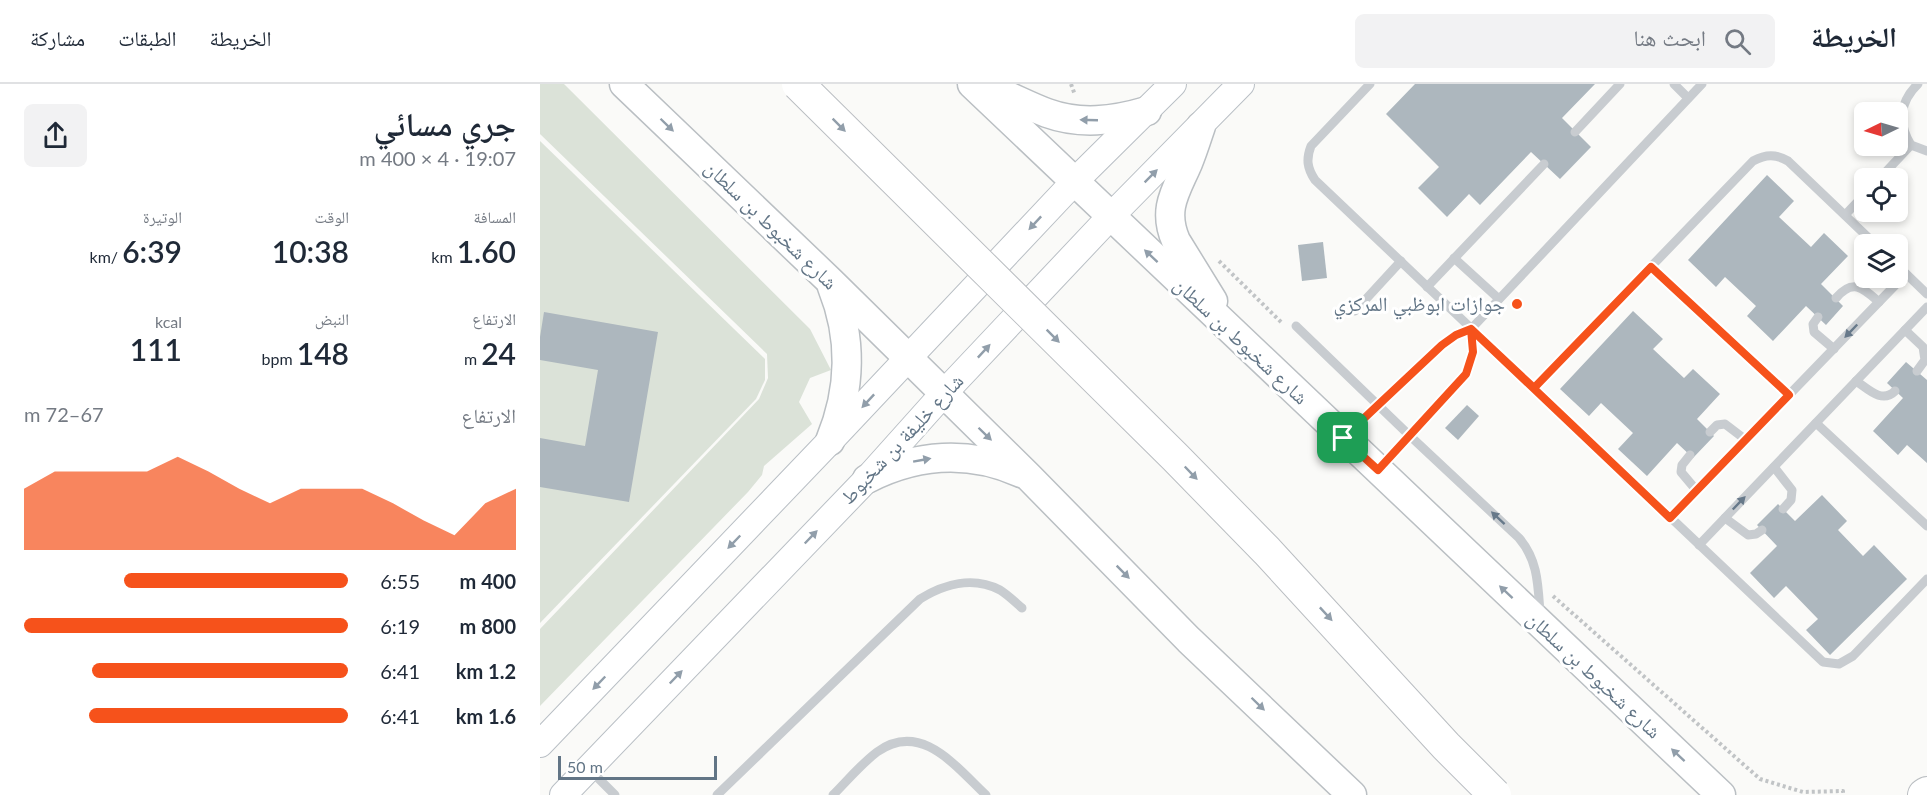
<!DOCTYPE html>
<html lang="ar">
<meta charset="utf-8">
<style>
body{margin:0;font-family:Lato,"Noto Naskh Arabic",sans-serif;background:#f2f2f3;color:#1f2937;direction:rtl;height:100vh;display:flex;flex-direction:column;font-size:22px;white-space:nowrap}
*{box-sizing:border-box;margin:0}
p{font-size:20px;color:#747a83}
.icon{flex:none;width:33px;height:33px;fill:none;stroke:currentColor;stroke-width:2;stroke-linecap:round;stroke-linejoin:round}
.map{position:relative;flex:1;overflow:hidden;direction:ltr}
.panel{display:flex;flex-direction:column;background:#fff;width:540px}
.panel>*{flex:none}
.needle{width:39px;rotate:265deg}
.controls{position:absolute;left:1314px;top:18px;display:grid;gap:12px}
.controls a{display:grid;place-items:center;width:54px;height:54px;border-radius:9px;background:#fff;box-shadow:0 3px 9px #0003;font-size:30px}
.scale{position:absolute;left:18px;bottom:15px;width:159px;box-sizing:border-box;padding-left:6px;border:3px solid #627586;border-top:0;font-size:16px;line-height:21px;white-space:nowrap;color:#627586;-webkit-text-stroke:4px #fff;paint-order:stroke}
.pin{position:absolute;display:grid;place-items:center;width:51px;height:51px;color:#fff;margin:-26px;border-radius:12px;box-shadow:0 3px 9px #0006}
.round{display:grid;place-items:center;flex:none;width:63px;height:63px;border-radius:9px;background:#f2f2f3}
.summary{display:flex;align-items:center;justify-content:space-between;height:102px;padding:0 24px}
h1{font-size:33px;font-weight:600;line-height:45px}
.metrics{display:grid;grid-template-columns:repeat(3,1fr);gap:9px;height:102px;padding:6px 24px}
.metrics div{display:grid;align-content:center}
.metrics b{font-size:30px;font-weight:600}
.metrics small{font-size:16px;font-weight:400}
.metrics p{font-size:16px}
.chart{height:168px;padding:12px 24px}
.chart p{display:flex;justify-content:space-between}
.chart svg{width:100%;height:108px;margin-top:6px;fill:#f6521b;opacity:.7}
ul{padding:0 24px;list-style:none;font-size:20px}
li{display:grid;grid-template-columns:96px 72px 1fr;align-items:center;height:45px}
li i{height:15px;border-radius:8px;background:#f6521b}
header{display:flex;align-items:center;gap:36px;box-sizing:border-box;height:84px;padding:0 30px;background:#fff;border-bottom:2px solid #e0e1e3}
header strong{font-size:28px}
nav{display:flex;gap:33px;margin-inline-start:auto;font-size:21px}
.search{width:420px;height:54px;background:#f2f2f3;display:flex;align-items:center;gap:15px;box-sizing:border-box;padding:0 21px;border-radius:9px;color:#747a83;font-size:22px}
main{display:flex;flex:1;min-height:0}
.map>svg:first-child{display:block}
.green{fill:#dbe2d8}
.building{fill:#adb7be}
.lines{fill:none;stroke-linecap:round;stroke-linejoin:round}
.secondary-casing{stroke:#b9bfc5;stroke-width:28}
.primary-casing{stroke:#babfc3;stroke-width:31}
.highway-casing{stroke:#babec2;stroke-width:34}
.path{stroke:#c1c4c6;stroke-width:4;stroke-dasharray:3 3;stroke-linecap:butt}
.lane{stroke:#c8ccd0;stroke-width:9}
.secondary{stroke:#fff;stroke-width:26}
.primary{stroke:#fff;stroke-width:28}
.highway{stroke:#fff;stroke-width:32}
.highway-bridge-casing{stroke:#babec2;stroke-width:34;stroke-linecap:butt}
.highway-bridge{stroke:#fff;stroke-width:32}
.oneway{fill:#919eaa}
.oneway2{fill:#67798a}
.route-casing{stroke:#fff;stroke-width:12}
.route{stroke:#f6521b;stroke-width:8}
.poi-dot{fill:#f6521b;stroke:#fff;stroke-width:2}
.labels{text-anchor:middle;stroke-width:6;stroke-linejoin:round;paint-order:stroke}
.street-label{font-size:20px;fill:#627586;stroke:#fff}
.poi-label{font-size:20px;fill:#627586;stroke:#fff;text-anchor:end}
</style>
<header>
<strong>الخريطة</strong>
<div class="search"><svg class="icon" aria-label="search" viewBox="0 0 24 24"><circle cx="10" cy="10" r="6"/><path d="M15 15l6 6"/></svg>ابحث هنا</div>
<nav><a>الخريطة</a><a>الطبقات</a><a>مشاركة</a></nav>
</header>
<main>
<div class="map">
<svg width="1387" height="711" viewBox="0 0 1387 711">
<rect width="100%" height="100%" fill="#fafaf8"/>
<g class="green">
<polygon points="0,0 24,0 270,245 291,286 270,294 259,318 272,340 224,382 222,391 208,408 0,622 0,545 219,315 228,294 227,270 0,50"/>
<polygon points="0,57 225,275 225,296 216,315 0,539"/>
</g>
<g class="building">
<polygon points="875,0 1055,0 1022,34 1051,63 1020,95 991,68 940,121 929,110 907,133 878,104 899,83 846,30"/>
<polygon points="1227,91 1254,117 1239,133 1271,163 1284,149 1308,172 1281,200 1303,222 1286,241 1266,222 1233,257 1207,232 1216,222 1185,193 1176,203 1148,176"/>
<polygon points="783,158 787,194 762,197 758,161"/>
<polygon points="1093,227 1123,255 1113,265 1144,294 1153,285 1180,310 1157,335 1174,352 1153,374 1137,359 1107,392 1078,365 1093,349 1061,319 1049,332 1020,305"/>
<polygon points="4,228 118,248 89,418 0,403 0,354 45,362 58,286 0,276 0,253"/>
<polygon points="1366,278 1387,296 1387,379 1367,361 1358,371 1333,347 1363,314 1347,299"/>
<polygon points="927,321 939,332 918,356 905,344"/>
<polygon points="1282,411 1307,437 1298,446 1323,472 1334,461 1367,495 1290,571 1266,546 1278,535 1246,502 1234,514 1210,489 1237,462 1217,441 1238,420 1255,437"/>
</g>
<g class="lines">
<defs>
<g id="secondary">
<polyline points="0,660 290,357 535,97 633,0"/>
<polyline points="23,711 327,395 404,309 570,133 701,0"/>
</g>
<g id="primary">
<polyline points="84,0 291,198 488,392 649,556 812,711"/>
<polyline points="432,0 1181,711"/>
<path d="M 442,2 C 465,9 485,21 507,29 C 540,41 573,37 607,27"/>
<path d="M 661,42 C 657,54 653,67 648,79 C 636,107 622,125 636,157 L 673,217"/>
<path d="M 290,357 C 311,306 313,255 292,203"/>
<path d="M 327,395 C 376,370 429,366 481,389"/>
</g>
<polyline id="highway" points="1384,711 1387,709"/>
</defs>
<use href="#secondary" class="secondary-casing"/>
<use href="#primary" class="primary-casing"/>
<use href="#highway" class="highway-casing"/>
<g class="path">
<polyline points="531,0 535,11"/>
<polyline points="679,177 742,239"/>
<polyline points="1013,512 1220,695 1263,708 1303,707 1303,711"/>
</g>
<g class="lane">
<path d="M 830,0 L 771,62 C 766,75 767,84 775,96 L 994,304"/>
<polyline points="1134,0 1148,14"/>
<path d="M 1378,0 C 1359,18 1358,40 1371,61 L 1387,67"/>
<polyline points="1035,48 1080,0"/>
<polyline points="1340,94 1371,61"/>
<polyline points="1305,131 1324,111"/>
<path d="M 1335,160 L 1248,77 C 1236,70 1226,70 1213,77 L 994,304 L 1283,578 L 1299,580 L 1313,572 L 1387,495"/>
<polyline points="914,174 959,215"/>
<polyline points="1358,182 1387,210"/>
<polyline points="1111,183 1249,311"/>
<polyline points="887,203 1004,80"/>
<path d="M 1296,214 C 1313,194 1323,204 1339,218"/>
<polyline points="815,227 861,177"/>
<polyline points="1278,233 1273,240 1274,248 1294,265"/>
<path d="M 756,242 L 869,351 L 979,454 C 998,476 998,501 1000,529"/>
<polyline points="1365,246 1383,263 1385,276 1377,287"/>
<path d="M 1316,297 C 1328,305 1342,320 1355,307"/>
<polyline points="1276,339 1387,442"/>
<polyline points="1170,348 1177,341 1185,340 1206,356"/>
<polyline points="807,350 902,261 916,251 931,245 1162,0"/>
<polyline points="1150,371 1142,381 1141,388 1157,407"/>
<polyline points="1234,383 1252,406 1251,416 1243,425"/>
<polyline points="840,385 926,290 933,268 931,245"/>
<polyline points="1130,434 1366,190"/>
<polyline points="1185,434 1208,451 1216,450 1222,446"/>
<polyline points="1159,461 1387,223"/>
<polyline points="50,686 75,711"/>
<path d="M 177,711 L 380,515 C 404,500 433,492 460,506 C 468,511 475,518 482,524"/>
<path d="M 293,711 C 307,697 321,680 337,668 C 381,636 416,683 446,711"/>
</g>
<use href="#secondary" class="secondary"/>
<use href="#primary" class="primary"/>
<use href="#highway" class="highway"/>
<defs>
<polyline id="highway-bridge" points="258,0 635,373 727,467 906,662 955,711"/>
</defs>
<use href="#highway-bridge" class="highway-bridge-casing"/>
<use href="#highway-bridge" class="highway-bridge"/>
</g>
<defs><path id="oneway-solid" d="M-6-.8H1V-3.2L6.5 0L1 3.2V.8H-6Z" transform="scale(1.5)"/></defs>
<g class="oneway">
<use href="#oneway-solid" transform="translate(549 36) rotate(-178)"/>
<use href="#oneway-solid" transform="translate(127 41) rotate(44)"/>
<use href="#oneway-solid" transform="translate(299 41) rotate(45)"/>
<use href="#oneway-solid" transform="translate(611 92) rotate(-45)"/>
<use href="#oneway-solid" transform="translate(495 139) rotate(133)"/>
<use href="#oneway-solid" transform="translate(611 172) rotate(-137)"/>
<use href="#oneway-solid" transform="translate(513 252) rotate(45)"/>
<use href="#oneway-solid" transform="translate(444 267) rotate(-47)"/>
<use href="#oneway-solid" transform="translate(328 317) rotate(133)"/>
<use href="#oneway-solid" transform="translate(445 350) rotate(44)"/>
<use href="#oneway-solid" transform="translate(382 376) rotate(-10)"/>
<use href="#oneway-solid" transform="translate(651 389) rotate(46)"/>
<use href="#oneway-solid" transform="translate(271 453) rotate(-46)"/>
<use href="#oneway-solid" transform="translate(194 458) rotate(134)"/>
<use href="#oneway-solid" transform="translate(583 488) rotate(45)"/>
<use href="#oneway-solid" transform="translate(966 508) rotate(-137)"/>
<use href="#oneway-solid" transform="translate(786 530) rotate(47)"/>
<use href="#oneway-solid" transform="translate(136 593) rotate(-46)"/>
<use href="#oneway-solid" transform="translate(59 599) rotate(134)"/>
<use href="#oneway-solid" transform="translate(718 620) rotate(44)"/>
<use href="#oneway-solid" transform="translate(1138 671) rotate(-137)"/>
</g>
<g class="oneway2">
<use href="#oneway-solid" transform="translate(1311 247) rotate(134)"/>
<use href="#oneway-solid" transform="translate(1199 419) rotate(-46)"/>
<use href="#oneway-solid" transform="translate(958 434) rotate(-137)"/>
</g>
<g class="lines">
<defs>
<polyline id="route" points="803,354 902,261 916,251 931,245 1130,434 1249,311 1111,183 994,304 931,245 933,268 926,290 838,386 803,354"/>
</defs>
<use href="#route" class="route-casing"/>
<use href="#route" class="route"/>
</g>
<circle class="poi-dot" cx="977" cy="220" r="6"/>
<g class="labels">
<g class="street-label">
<text transform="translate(231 141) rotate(44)" y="7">شارع شخبوط بن سلطان</text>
<text transform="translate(701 257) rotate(43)" y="7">شارع شخبوط بن سلطان</text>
<text transform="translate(362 355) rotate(-47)" y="7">شارع خليفة بن شخبوط</text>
<text transform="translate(1054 591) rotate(43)" y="7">شارع شخبوط بن سلطان</text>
</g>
<g class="poi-label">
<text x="965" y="227">جوازات ابوظبي المركزي</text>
</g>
</g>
</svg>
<div class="controls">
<a><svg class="needle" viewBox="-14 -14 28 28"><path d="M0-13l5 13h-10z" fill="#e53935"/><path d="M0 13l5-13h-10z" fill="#747a83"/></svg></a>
<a><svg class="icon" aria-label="locate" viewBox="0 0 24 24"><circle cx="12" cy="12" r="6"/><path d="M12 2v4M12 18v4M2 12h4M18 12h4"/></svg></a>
<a><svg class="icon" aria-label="layers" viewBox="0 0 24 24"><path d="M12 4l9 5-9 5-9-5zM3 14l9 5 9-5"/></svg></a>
</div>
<div class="scale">50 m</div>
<div class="pin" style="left:803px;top:354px;background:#1e9e55"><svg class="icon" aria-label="arrive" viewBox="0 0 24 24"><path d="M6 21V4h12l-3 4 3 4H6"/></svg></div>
</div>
<section class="panel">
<div class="summary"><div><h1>جري مسائي</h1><p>19:07 · 4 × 400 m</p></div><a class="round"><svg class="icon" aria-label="share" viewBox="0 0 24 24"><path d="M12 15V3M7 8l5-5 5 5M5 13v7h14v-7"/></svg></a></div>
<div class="metrics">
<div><p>المسافة</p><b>1.60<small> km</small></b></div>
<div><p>الوقت</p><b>10:38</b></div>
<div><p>الوتيرة</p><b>6:39<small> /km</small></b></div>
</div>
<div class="metrics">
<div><p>الارتفاع</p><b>24<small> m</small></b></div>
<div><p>النبض</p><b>148<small> bpm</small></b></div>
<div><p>kcal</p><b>111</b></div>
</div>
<div class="chart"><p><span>الارتفاع</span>67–72 m</p>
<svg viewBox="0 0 160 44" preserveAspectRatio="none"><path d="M0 44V19L10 12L20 12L30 12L40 12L50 6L60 12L70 19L80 25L90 19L100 19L110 19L120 25L130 32L140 38L150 25L160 19V44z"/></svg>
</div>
<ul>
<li><b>400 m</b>6:55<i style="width:69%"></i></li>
<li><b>800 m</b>6:19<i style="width:100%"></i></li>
<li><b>1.2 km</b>6:41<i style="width:79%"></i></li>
<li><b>1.6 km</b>6:41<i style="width:80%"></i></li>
</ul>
</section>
</main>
